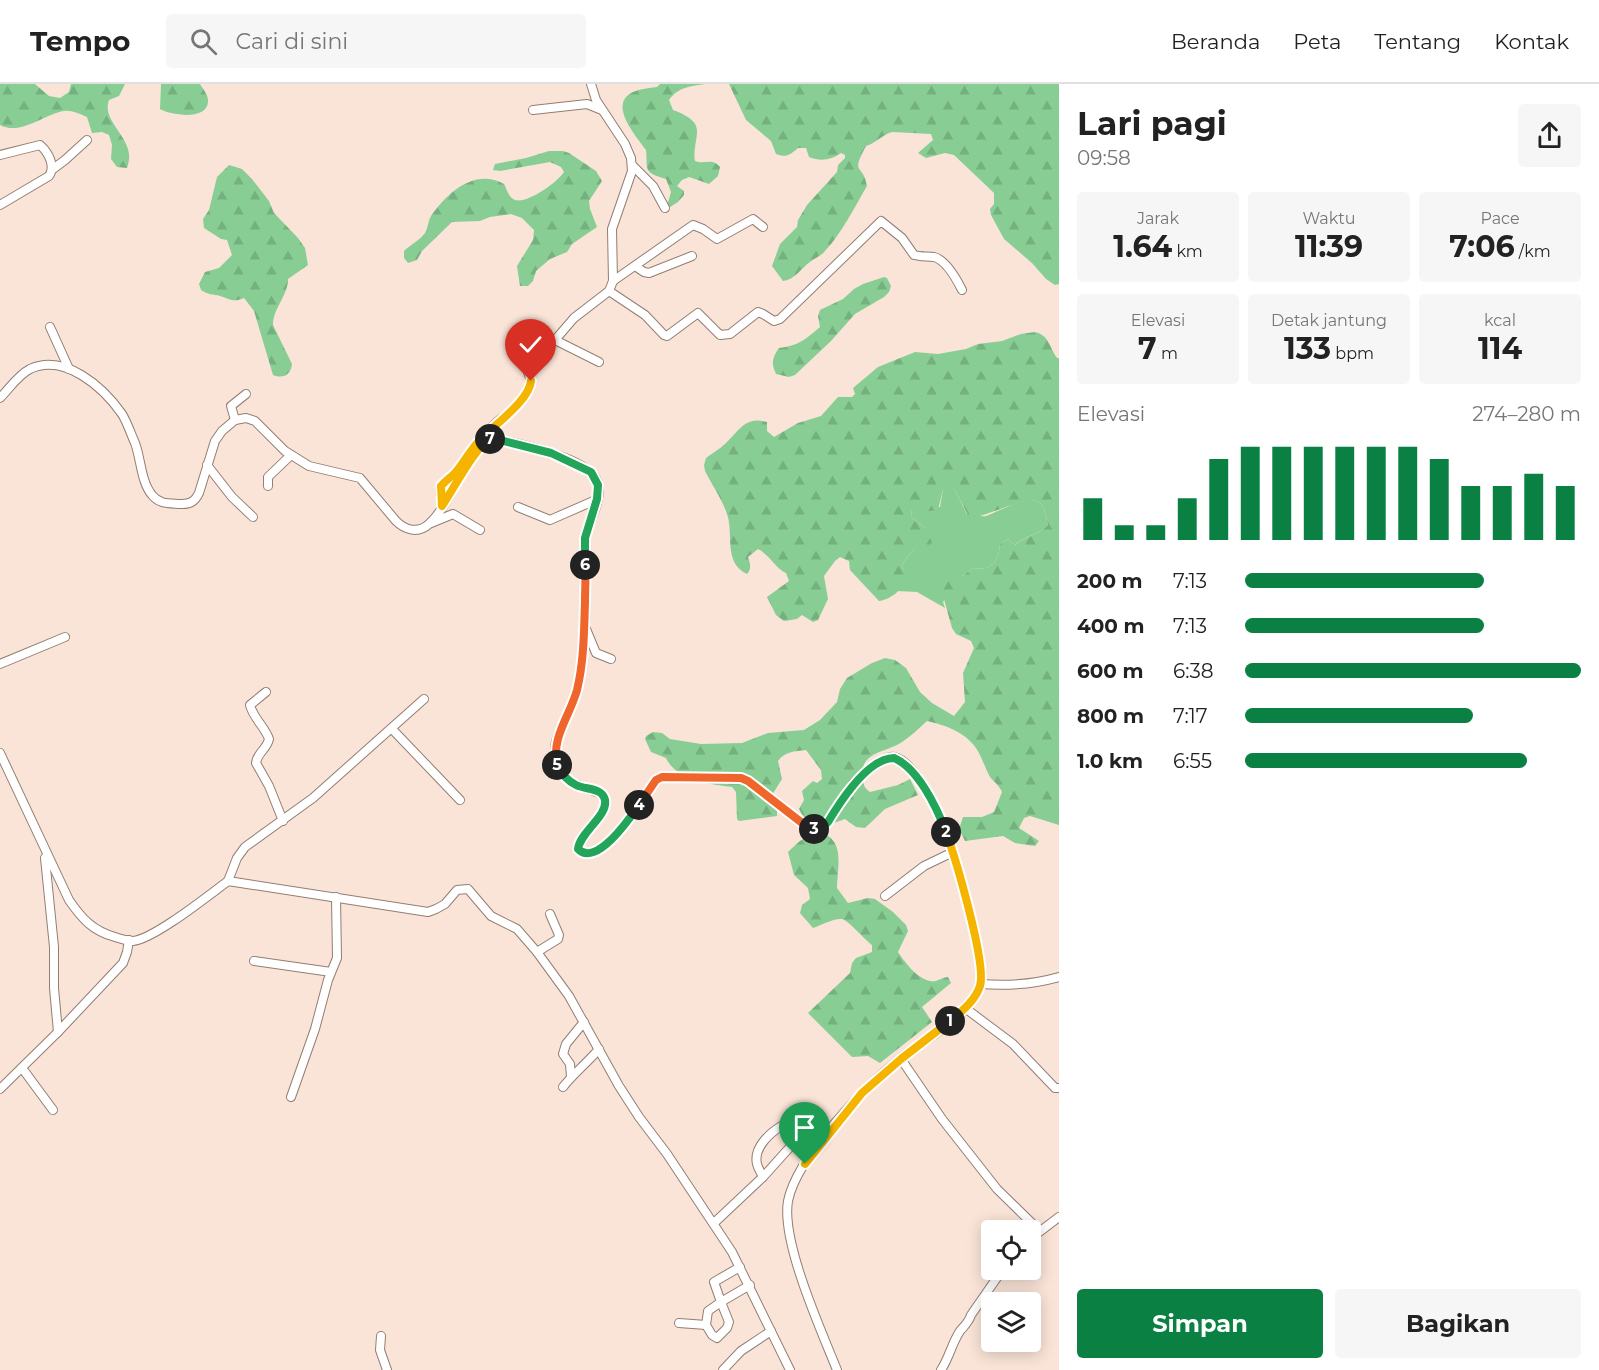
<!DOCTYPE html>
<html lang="id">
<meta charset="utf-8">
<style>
body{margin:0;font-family:Montserrat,sans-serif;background:#f6f6f6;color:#222;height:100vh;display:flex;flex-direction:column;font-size:22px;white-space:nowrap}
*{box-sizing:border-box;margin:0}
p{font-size:20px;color:#767676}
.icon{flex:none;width:33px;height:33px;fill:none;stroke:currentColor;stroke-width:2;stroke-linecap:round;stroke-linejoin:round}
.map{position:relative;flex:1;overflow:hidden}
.side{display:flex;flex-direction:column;background:#fff;width:540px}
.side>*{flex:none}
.controls{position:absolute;left:981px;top:1136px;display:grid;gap:12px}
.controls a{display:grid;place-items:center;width:60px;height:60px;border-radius:6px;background:#fff;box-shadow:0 3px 15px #0003;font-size:30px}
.pin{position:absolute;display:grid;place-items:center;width:51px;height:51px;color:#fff;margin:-62px -26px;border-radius:50% 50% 50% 0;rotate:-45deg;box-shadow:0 0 6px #0007}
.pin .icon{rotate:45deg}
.km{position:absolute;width:30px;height:30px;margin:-15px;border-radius:50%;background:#222;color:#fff;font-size:16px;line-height:30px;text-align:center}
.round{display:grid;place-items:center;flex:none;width:63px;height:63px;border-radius:6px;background:#f6f6f6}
.overview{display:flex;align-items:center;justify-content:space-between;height:102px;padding:0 18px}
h1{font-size:33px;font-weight:700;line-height:45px}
.metrics{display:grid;grid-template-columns:repeat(3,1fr);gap:9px;height:102px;padding:6px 18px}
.metrics div{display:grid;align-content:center;border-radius:6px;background:#f6f6f6;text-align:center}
.metrics b{font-size:30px;font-weight:700}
.metrics small{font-size:16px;font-weight:400}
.metrics p{font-size:16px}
.chart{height:168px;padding:12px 18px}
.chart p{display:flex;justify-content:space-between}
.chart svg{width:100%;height:108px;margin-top:6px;stroke:#0b8043;stroke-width:6}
.cta{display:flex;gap:12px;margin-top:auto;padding:12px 18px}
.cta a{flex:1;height:69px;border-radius:6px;background:#0b8043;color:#fff;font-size:24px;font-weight:700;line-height:69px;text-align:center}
.cta a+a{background:#f6f6f6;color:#222}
ul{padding:0 18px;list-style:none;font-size:20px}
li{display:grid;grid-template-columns:96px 72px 1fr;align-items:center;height:45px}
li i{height:15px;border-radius:8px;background:#0b8043}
header{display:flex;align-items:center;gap:36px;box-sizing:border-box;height:84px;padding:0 30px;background:#fff;border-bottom:2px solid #e0e0e0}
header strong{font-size:28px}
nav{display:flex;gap:33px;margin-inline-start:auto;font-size:21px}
.search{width:420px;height:54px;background:#f6f6f6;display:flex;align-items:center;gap:15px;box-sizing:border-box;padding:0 21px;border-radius:6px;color:#767676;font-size:22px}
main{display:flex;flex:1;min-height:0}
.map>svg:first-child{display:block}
.green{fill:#88ce94}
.forest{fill:url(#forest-firs)}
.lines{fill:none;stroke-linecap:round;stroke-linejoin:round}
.minor-casing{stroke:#927e72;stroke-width:10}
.minor{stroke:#fff;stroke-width:8}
.split-1-casing{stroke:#fff;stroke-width:12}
.split-2-casing{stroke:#fff;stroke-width:12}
.split-3-casing{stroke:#fff;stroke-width:12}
.split-4-casing{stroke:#fff;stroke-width:12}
.split-5-casing{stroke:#fff;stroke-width:12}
.split-6-casing{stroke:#fff;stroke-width:12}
.split-7-casing{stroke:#fff;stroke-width:12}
.split-8-casing{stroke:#fff;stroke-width:12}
.split-1{stroke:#f5b400;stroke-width:8}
.split-2{stroke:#f5b400;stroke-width:8}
.split-3{stroke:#22a559;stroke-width:8}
.split-4{stroke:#f0652b;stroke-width:8}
.split-5{stroke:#22a559;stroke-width:8}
.split-6{stroke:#f0652b;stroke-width:8}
.split-7{stroke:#22a559;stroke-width:8}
.split-8{stroke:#f5b400;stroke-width:8}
</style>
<header>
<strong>Tempo</strong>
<div class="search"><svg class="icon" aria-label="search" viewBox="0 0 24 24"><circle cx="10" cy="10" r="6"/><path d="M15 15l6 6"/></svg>Cari di sini</div>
<nav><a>Beranda</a><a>Peta</a><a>Tentang</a><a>Kontak</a></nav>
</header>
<main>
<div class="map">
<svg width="1059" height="1286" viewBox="0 0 1059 1286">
<defs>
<pattern id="forest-firs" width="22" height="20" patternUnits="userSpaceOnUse" patternTransform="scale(1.5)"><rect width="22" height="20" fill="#88ce94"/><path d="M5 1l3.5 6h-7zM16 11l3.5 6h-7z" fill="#75b17f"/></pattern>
</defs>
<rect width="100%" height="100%" fill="#fae4d7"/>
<path class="green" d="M 943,405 L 953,405 L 956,408 L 967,430 C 973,431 981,433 986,432 C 998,428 1029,409 1040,419 C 1045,423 1046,434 1048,441 C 1037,452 1026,451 1015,461 L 1008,455 L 1000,460 C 999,477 991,488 973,484 L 961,493 L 943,518 L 945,524 L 917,508 L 897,507 C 905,498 908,494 902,482 L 905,476 L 915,464 L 925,444 L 911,433 L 912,424 L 940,423 Z"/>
<g class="forest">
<path d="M 0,0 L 35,0 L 49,12 L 60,14 L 69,8 L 71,0 L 125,0 L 119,12 L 109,16 C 100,39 139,56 127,84 L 117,83 L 111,75 L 112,61 L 109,51 L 102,48 L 92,49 L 87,33 C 80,30 71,26 64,27 C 44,30 21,52 0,41 Z"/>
<path d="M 161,0 L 200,0 C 203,5 209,12 208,18 C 207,37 170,31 160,25 Z"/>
<path d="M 660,0 L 706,0 C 691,2 678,3 669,16 L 673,26 C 711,40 692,51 695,77 C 705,81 712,73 720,83 L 718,92 L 709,100 L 689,93 L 682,96 L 677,102 L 684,107 L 684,111 L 678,118 L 670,123 L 667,122 L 671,108 L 666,95 C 642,88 648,86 646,66 C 637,53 607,20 633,8 C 640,5 649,4 657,3 Z"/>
<path d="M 729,0 L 1059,0 L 1059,200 L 1055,201 L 1046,195 L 1032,179 L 1004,155 L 991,131 L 990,125 L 994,120 L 994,109 L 954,71 L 945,69 L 926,74 L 918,69 L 933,56 L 931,50 L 892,48 C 882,51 876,59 866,62 C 850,92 863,78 867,102 C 854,124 842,149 825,167 C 821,172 815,174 810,178 C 800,185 796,195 783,197 L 772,182 L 780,160 L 797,143 L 798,136 L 807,121 L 837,88 L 838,81 L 845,74 L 845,71 L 841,69 C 831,76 821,78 809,73 L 806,64 L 798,64 C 790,71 786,74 776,70 L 771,57 L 746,36 Z"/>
<path d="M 549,67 L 563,67 L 569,69 L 596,87 L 602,97 L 589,117 L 590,125 L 597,143 L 572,160 L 567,168 L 550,175 L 536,187 L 533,197 L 528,202 L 520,202 L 517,182 L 533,156 L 534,146 L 522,134 L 511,130 L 490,133 L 480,137 L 452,138 L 422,167 L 417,176 L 408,179 L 404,174 L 404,167 C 410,161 420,156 425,149 C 428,144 428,137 431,132 C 448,108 475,84 504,100 C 507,106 509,114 515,116 C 527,120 558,98 564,88 L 561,83 L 550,78 L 500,87 L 493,86 L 495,80 L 526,74 Z"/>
<path d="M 229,81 L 242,85 L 252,95 L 269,117 L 274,129 L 298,154 L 305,164 L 308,181 L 288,195 C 288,212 273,224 273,241 L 292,280 C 291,291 283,295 273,291 L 254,227 L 244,214 C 233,219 230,215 220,212 C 213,210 208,211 201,206 L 199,200 L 205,188 L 219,184 L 232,171 L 227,156 L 221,155 L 204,144 L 203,135 L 209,126 L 217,93 Z"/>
<path d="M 884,193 L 887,194 L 891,202 L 889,208 L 884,213 L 855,230 L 831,257 L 795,291 L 789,293 L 776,290 C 771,279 772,274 779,264 C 798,262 806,255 820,243 L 818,232 L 820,226 L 843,215 L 854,205 L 863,200 Z"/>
<path d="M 1035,248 C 1049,251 1050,264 1057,274 L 1059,274 L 1059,741 L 1030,732 L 1024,734 L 1019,744 L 1039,757 L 1035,762 L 1015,759 L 1003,752 L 965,757 L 959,745 L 963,733 L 982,733 L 994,728 L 1002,708 C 999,701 994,698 990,693 C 985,684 982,673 976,664 C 965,648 945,641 927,637 C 919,644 911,652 902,658 C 886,669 861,667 862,692 C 863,700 864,704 870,708 L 898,701 L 910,695 L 918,711 L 885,725 L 865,744 L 856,743 L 845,735 L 834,739 L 822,748 L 804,734 L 799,725 L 804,716 L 802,707 L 813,697 L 817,699 L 822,695 L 821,686 L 806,666 C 795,667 784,668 778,677 L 782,695 L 769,716 L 777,724 L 777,732 L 739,737 L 737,735 L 736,708 L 732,703 C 710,700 677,697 666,674 L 651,668 L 645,655 L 646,652 L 653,648 L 662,649 L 670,655 L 701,660 L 742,659 L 768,649 L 804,646 L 820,636 L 837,618 L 840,605 L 847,594 L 872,579 L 885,574 L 895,576 L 906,584 L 920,608 L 932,619 L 954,632 L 965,618 L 963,589 L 974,564 L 971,557 L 956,550 L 952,544 L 942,508 L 951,493 L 961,493 L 973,484 C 991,488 999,477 1000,460 L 1008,455 L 1015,461 C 1027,451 1037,452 1048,441 C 1046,434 1045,423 1040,419 C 1030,410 987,432 972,434 L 968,431 L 956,408 L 953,405 L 943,405 L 938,426 L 921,428 L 912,425 L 911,433 L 925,444 L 932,458 L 928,465 L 915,464 L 905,476 L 902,482 C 904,486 908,492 906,496 C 903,506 889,516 879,517 L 850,486 L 849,477 L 840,473 L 835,477 L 824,492 L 828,515 L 818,536 L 813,538 L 802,531 L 797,535 L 784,537 L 776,531 L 767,513 L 789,497 L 786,489 C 775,484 770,471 758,465 L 748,473 C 750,479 752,485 747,490 C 723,479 734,450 727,430 C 722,415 712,401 705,387 L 704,381 L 706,374 C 712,369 720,365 726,359 C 740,346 745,332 767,338 L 767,347 L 774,353 L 798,339 L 821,332 L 838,313 L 852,313 L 855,310 L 853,304 L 878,283 L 915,268 L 938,270 L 966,265 L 978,260 L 1002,257 L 1021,250 Z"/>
<path d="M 821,749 C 846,756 837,785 837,804 L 848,819 L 868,814 L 875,815 L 893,828 L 906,841 L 908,847 L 898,868 C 905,878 916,894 930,897 C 936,899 942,893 948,893 L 951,899 L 922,923 L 932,938 L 880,979 L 868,972 L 852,973 L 808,929 L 850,889 L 852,879 L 856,874 L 872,868 L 872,861 C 865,856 848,836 842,835 C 834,834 821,841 813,844 L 800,829 L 802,821 L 810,815 L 808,804 L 794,791 L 788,768 C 799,758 805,750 821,749 Z"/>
</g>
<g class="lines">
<defs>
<g id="minor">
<polyline points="533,26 587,20 602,26"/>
<path d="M 0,71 L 40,61 C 48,68 56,82 49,92 L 0,121"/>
<polyline points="633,82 653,102 665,124"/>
<polyline points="53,85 65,76 87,56"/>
<polyline points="635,182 644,188 649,189 692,172"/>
<polyline points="613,197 693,141 703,145 717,155 753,135 763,143"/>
<path d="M 609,207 L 645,231 L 664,251 L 667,252 L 698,229 L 720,251 L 730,250 L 758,228 L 763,230 L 774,237 L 780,235 L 881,137 L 902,154 L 914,171 C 921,173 927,172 934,173 C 946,176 957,196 962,206"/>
<polyline points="50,243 69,285"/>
<polyline points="555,256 574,234 609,207 613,197 612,145 632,87 631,74 625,60 596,16 591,0"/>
<path d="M 0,314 C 9,305 18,291 30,285 C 65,269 103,303 122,330 C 127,338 131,350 135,359 C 141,375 141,398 152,411 C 160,421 170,419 182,420 C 191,420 195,417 199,409 L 215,357 L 222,347 L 235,336 L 246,334 L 255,337 L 285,367 L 309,382 L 360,394 L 396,437 C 405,446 418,450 429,440 C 453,418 465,368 492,354 C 516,359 585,373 596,395 C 605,411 590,435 586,452 C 584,459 584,467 584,475 C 586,518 587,563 577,606 C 573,624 555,650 555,665 C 553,712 606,698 605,719 C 604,738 580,747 578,765 C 599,788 646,712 656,696 L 662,693 L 741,694 L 748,697 L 806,742 L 817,745 C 834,739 842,714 853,700 C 859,692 884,671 894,673 C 917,678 941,734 948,754 C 957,780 986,877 981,900 C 974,928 924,957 902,973 C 866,1002 797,1072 788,1117 C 781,1158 821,1246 837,1286"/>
<polyline points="235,336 231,322 246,310"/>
<polyline points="207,381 232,413 253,433"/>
<polyline points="268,402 268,393 291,371"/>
<polyline points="442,422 440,405 442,400 455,389 479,356 498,337 513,326 528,307 531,297 524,276 555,256 599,278"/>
<polyline points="518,423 550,436 598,415"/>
<polyline points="431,439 453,430 480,446"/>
<polyline points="586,545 596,569 611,575"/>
<polyline points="0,580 65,553"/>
<path d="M 266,608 L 250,621 C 253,634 265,643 269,655 C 267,665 257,669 256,679 L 269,702 L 283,737"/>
<polyline points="392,645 460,716"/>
<path d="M 0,669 L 69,816 C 82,835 93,847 115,853 C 121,855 127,857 133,857 C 154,855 209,811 228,797 L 428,828 L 436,825 L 445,820 L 457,806 L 468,805 L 491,832 L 517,845 L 537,868 L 569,912 L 619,1002 L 639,1033 L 667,1070 L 732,1168 L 790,1286"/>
<polyline points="228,797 237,774 245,763 313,714 424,615"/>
<polyline points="885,812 924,782 953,768"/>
<polyline points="537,868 558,855 559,851 550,830"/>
<polyline points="254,877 331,888"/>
<path d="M 981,900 C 1006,902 1034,900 1059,893"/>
<polyline points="965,924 1013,960 1055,1004 1059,1004"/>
<polyline points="57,949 123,879 127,868 129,856"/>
<polyline points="901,975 942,1035 997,1105 1040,1147"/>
<polyline points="22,984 53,1026"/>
<polyline points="571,993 570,980 563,970 566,960 584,938"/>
<path d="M 563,1003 C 573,990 587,979 599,965"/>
<polyline points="0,1005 58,948 54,904 54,863 45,774"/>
<polyline points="291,1013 315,945 328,896 337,874 336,813"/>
<path d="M 763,1093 C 761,1089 758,1084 757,1080 C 753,1063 771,1048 783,1041"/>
<polyline points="714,1139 763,1093 790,1063"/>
<polyline points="1030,1155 1059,1133"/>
<polyline points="679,1239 706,1241 708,1227 721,1218 714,1198 740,1183"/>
<polyline points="706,1241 712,1251 717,1254 727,1244 729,1238 721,1218 750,1201"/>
<polyline points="381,1252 380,1266 387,1286"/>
<polyline points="723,1286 741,1267 771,1247"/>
<path d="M 941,1286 C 949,1274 952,1259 960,1247 C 965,1241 969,1238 971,1231 L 1003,1185"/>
</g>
</defs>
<use href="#minor" class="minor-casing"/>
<use href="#minor" class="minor"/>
</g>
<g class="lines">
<defs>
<polyline id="split-1" points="805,1080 862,1009 901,975 950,937"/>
<path id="split-2" d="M 946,748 C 955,773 987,880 980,902 C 975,917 962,927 950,937"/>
<path id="split-3" d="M 814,745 L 824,742 L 828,738 C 840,718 868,674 894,674 C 918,684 937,724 946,748"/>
<polyline id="split-4" points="639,721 656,696 662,693 741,694 748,697 806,742 814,745"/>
<path id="split-5" d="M 557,681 C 561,689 568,697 576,701 C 586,706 602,703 605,716 C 608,732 580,748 578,765 C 596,784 630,734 639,721"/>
<path id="split-6" d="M 557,681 C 551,653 570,632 577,606 C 584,577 584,548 585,518 C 585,505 586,494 585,481"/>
<polyline id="split-7" points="490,355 492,354 551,369 591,388 598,401 597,415 585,454 585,481"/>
<path id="split-8" d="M 490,355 C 475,363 453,406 442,422 L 441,402 C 445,397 450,394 455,389 C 464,379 470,366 480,356 C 494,341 529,317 531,297"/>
</defs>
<use href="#split-1" class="split-1-casing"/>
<use href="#split-2" class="split-2-casing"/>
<use href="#split-3" class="split-3-casing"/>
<use href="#split-4" class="split-4-casing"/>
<use href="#split-5" class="split-5-casing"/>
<use href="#split-6" class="split-6-casing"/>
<use href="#split-7" class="split-7-casing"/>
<use href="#split-8" class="split-8-casing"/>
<use href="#split-1" class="split-1"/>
<use href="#split-2" class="split-2"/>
<use href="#split-3" class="split-3"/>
<use href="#split-4" class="split-4"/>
<use href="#split-5" class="split-5"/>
<use href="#split-6" class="split-6"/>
<use href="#split-7" class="split-7"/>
<use href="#split-8" class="split-8"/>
</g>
</svg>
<div class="controls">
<a><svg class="icon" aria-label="locate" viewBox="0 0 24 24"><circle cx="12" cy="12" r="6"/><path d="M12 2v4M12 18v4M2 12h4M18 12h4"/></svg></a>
<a><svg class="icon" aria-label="layers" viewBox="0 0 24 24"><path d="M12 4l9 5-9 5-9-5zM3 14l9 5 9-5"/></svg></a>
</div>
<div class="pin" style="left:805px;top:1080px;background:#1e9e55"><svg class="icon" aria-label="arrive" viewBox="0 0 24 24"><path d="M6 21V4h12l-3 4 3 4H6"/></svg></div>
<div class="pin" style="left:531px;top:297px;background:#d93025"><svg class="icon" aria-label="check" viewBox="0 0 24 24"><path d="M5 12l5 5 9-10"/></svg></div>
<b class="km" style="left:950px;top:937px">1</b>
<b class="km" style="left:946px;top:748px">2</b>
<b class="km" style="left:814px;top:745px">3</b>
<b class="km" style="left:639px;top:721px">4</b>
<b class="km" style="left:557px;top:681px">5</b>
<b class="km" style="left:585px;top:481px">6</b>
<b class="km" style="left:490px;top:355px">7</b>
</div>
<section class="side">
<div class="overview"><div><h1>Lari pagi</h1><p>09:58</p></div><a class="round"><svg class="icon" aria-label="share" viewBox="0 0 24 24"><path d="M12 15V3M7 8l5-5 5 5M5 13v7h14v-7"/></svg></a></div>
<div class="metrics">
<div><p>Jarak</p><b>1.64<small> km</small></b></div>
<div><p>Waktu</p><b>11:39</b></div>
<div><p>Pace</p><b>7:06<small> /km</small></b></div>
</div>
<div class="metrics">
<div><p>Elevasi</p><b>7<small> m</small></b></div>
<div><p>Detak jantung</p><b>133<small> bpm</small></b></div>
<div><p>kcal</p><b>114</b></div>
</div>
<div class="chart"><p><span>Elevasi</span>274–280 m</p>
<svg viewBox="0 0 160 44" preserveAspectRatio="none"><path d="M5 44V27M15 44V38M25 44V38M35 44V27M45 44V11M55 44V6M65 44V6M75 44V6M85 44V6M95 44V6M105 44V6M115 44V11M125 44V22M135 44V22M145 44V17M155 44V22"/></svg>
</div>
<ul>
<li><b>200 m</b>7:13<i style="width:71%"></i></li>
<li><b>400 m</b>7:13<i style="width:71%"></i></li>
<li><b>600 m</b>6:38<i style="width:100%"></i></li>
<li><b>800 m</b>7:17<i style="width:68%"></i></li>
<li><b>1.0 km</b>6:55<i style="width:84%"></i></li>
</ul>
<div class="cta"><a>Simpan</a><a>Bagikan</a></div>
</section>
</main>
